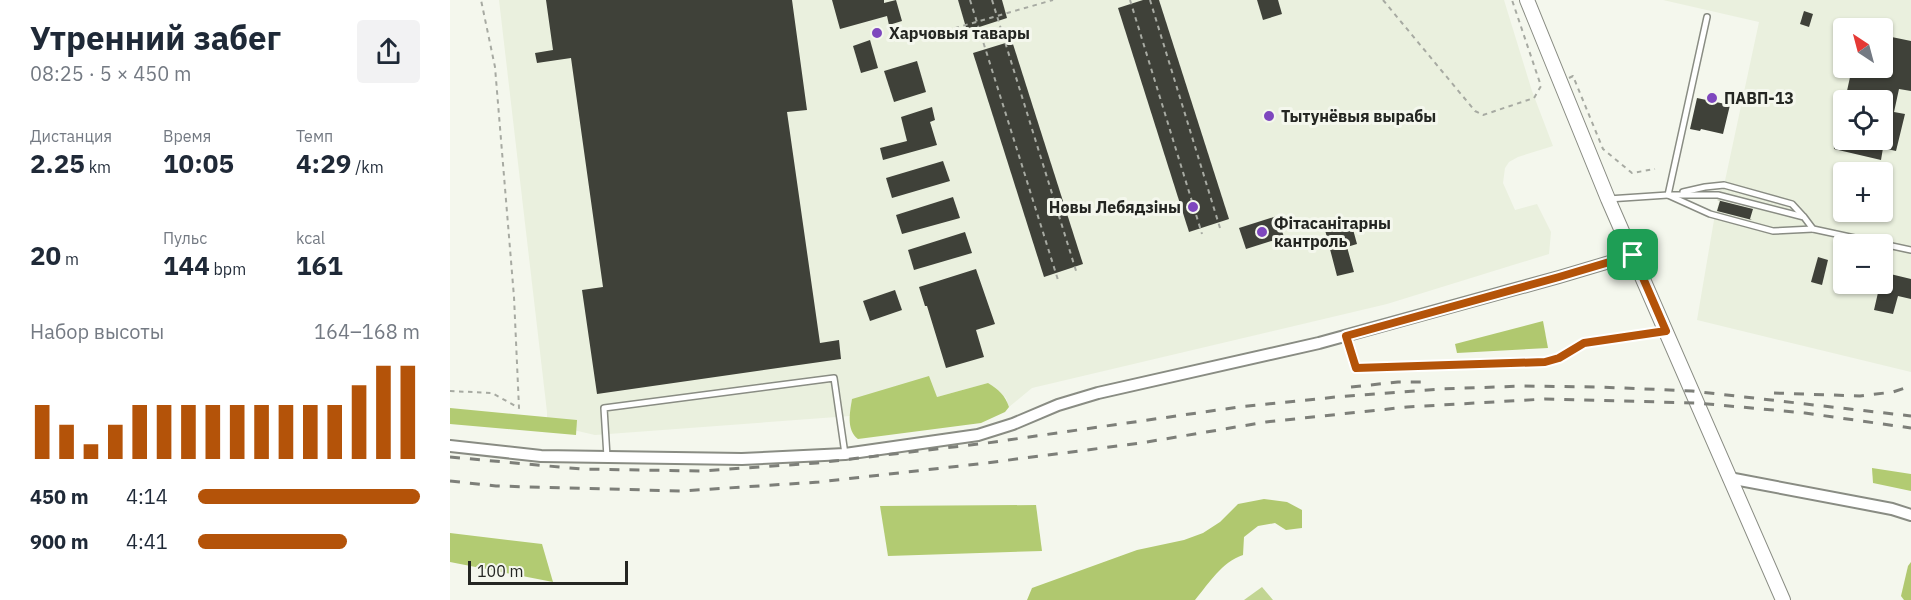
<!DOCTYPE html>
<html lang="ru">
<meta charset="utf-8">
<style>
body{margin:0;font-family:"IBM Plex Sans",sans-serif;background:#f2f2f3;color:#1f2937;height:100vh;display:flex;flex-direction:column;font-size:22px;white-space:nowrap}
*{box-sizing:border-box;margin:0}
p{font-size:20px;color:#747a83}
.icon{flex:none;width:33px;height:33px;fill:none;stroke:currentColor;stroke-width:2;stroke-linecap:round;stroke-linejoin:round}
.map{position:relative;flex:1;overflow:hidden}
.sheet{display:flex;flex-direction:column;background:#fff;width:450px}
.sheet>*{flex:none}
.needle{width:39px;rotate:324deg}
.controls{position:absolute;left:1383px;top:18px;display:grid;gap:12px}
.controls a{display:grid;place-items:center;width:60px;height:60px;border-radius:6px;background:#fff;box-shadow:0 2px 4px #0004;font-size:30px}
.scale{position:absolute;left:18px;bottom:15px;width:160px;box-sizing:border-box;padding-left:6px;border:3px solid #242622;border-top:0;font-size:16px;line-height:21px;white-space:nowrap;color:#242622;-webkit-text-stroke:4px #f4f7ed;paint-order:stroke}
.pin{position:absolute;display:grid;place-items:center;width:51px;height:51px;color:#fff;margin:-26px;border-radius:12px;box-shadow:0 3px 9px #0006}
.round{display:grid;place-items:center;flex:none;width:63px;height:63px;border-radius:6px;background:#f2f2f3}
.summary{display:flex;align-items:center;justify-content:space-between;height:102px;padding:0 30px}
h1{font-size:33px;font-weight:700;line-height:45px}
.figures{display:grid;grid-template-columns:repeat(3,1fr);gap:9px;height:102px;padding:6px 30px}
.figures div{display:grid;align-content:center}
.figures b{font-size:26px;font-weight:700}
.figures small{font-size:16px;font-weight:400}
.figures p{font-size:16px}
.chart{height:168px;padding:12px 30px}
.chart p{display:flex;justify-content:space-between}
.chart svg{width:100%;height:108px;margin-top:6px;stroke:#b45309;stroke-width:6}
ul{padding:0 30px;list-style:none;font-size:20px}
li{display:grid;grid-template-columns:96px 72px 1fr;align-items:center;height:45px}
li i{height:15px;border-radius:8px;background:#b45309}
main{display:flex;flex:1;min-height:0}
.map>svg:first-child{display:block}
.built{fill:#eaf0de;fill-rule:evenodd}
.green{fill:#c2d592}
.forest{fill:#b2cb72}
.water{fill:#b0c86f}
.building{fill:#3f4139}
.lines{fill:none;stroke-linecap:round;stroke-linejoin:round}
.service-casing{stroke:#898c83;stroke-width:8}
.minor-casing{stroke:#898c83;stroke-width:14}
.tertiary-casing{stroke:#898c83;stroke-width:16}
.path{stroke:#a7aaa2;stroke-width:2;stroke-dasharray:4.5 4.5;stroke-linecap:butt}
.service{stroke:#fff;stroke-width:5}
.minor{stroke:#fff;stroke-width:10}
.tertiary{stroke:#fff;stroke-width:14}
.rail{stroke:#7d7f79;stroke-width:3;stroke-dasharray:10 10;stroke-linecap:butt}
.route-casing{stroke:#fff;stroke-width:12}
.route{stroke:#b45309;stroke-width:8}
.poi-dot{fill:#7e47be;stroke:#f4f7ed;stroke-width:2}
.labels{text-anchor:middle;stroke-width:6;stroke-linejoin:round;paint-order:stroke}
.poi-label{font-size:16px;font-weight:bold;fill:#242622;stroke:#f4f7ed;text-anchor:start}
</style>
<main>
<section class="sheet">
<div class="summary"><div><h1>Утренний забег</h1><p>08:25 · 5 × 450 m</p></div><a class="round"><svg class="icon" aria-label="share" viewBox="0 0 24 24"><path d="M12 15V3M7 8l5-5 5 5M5 13v7h14v-7"/></svg></a></div>
<div class="figures">
<div><p>Дистанция</p><b>2.25<small> km</small></b></div>
<div><p>Время</p><b>10:05</b></div>
<div><p>Темп</p><b>4:29<small> /km</small></b></div>
</div>
<div class="figures">
<div><b>20<small> m</small></b></div>
<div><p>Пульс</p><b>144<small> bpm</small></b></div>
<div><p>kcal</p><b>161</b></div>
</div>
<div class="chart"><p><span>Набор высоты</span>164–168 m</p>
<svg viewBox="0 0 160 44" preserveAspectRatio="none"><path d="M5 44V22M15 44V30M25 44V38M35 44V30M45 44V22M55 44V22M65 44V22M75 44V22M85 44V22M95 44V22M105 44V22M115 44V22M125 44V22M135 44V14M145 44V6M155 44V6"/></svg>
</div>
<ul>
<li><b>450 m</b>4:14<i style="width:100%"></i></li>
<li><b>900 m</b>4:41<i style="width:67%"></i></li>
</ul>
</section>
<div class="map">
<svg width="1461" height="600" viewBox="0 0 1461 600">
<rect width="100%" height="100%" fill="#f4f7ed"/>
<g class="built">
<polygon points="49,0 1054,0 1082,91 1103,146 1068,157 1059,162 1055,168 1053,183 1065,210 1087,204 1101,232 1099,254 937,304 582,388 559,407 556,398 538,383 487,397 402,399 400,416 145,435 97,424 97,412"/>
<path d="M 1213,0 L 1461,0 L 1461,372 L 1247,320 L 1264,220 L 1269,201 L 1267,200 L 1270,190 L 1273,190 L 1309,22 ZM 1394,28 L 1432,28 L 1432,68 L 1394,68 ZM 1394,100 L 1432,100 L 1432,140 L 1394,140 ZM 1394,172 L 1432,172 L 1432,212 L 1394,212 ZM 1394,244 L 1432,244 L 1432,284 L 1394,284 Z"/>
</g>
<polygon class="green" points="812,587 823,600 794,600"/>
<g class="forest">
<path d="M 479,376 L 487,397 L 538,383 C 549,390 555,395 559,407 L 555,412 L 531,423 L 408,439 C 396,430 400,412 402,399 Z"/>
<polygon points="0,408 127,420 126,435 0,424"/>
<polygon points="1422,468 1461,474 1461,491 1423,483"/>
<polygon points="586,505 592,551 438,556 430,506"/>
<polygon points="0,533 92,544 103,582 0,562"/>
</g>
<g class="water">
<polygon points="1093,321 1098,348 1007,353 1005,344"/>
<path d="M 814,499 L 837,502 L 852,510 L 852,528 L 836,530 L 825,523 L 808,526 L 794,537 L 793,555 C 772,562 759,583 745,600 L 577,600 L 582,588 L 687,550 L 734,540 L 753,533 L 770,522 L 788,504 Z"/>
<polygon points="1461,562 1461,600 1454,600 1451,596 1458,566"/>
</g>
<g class="building">
<polygon points="96,0 342,0 357,110 337,112 370,343 389,340 391,359 147,394 132,290 153,287 121,58 87,63 85,53 103,50"/>
<polygon points="382,0 434,0 434,3 446,0 452,21 439,25 437,16 390,29"/>
<polygon points="508,0 552,0 557,18 517,31"/>
<polygon points="693,0 709,0 779,219 739,232 668,8"/>
<polygon points="807,0 828,0 832,14 813,20"/>
<polygon points="1354,11 1363,14 1359,27 1350,24"/>
<polygon points="1432,35 1461,41 1461,91 1449,89 1444,112 1455,114 1446,151 1433,148 1431,160 1384,149 1390,122 1394,123 1394,140 1432,140 1432,100 1395,100 1402,68 1432,68"/>
<polygon points="420,40 428,68 411,73 403,46"/>
<polygon points="562,41 633,264 594,277 523,53"/>
<polygon points="467,61 476,92 444,102 434,71"/>
<polygon points="1247,98 1280,105 1273,134 1251,129 1250,131 1240,129"/>
<polygon points="482,107 485,120 480,122 487,145 433,160 430,148 457,141 451,117"/>
<polygon points="493,161 500,181 442,198 436,178"/>
<polygon points="503,197 510,218 452,234 446,215"/>
<polygon points="1267,200 1303,209 1300,219 1302,220 1267,211 1270,201"/>
<polygon points="827,216 834,237 796,249 789,228"/>
<polygon points="901,222 907,244 897,247 904,272 887,276 875,230"/>
<polygon points="515,232 522,253 464,270 458,250"/>
<polygon points="1368,257 1378,260 1372,285 1361,282"/>
<polygon points="526,269 545,324 526,330 534,357 496,368 477,306 475,306 469,287"/>
<polygon points="1432,272 1461,279 1461,299 1448,296 1443,314 1424,310 1430,284 1432,284"/>
<polygon points="445,290 452,310 420,321 413,301"/>
</g>
<g class="lines">
<defs>
<g id="service">
<polyline points="1257,17 1218,195 1260,214 1323,231 1363,229"/>
<polyline points="1233,192 1255,187 1274,185 1342,204 1353,216"/>
<polyline points="1158,199 1218,195 1268,195 1354,217 1363,229 1461,250"/>
<polyline points="896,336 906,368 1095,362 1109,358 1134,343 1213,332"/>
<polyline points="157,457 154,408 384,378 395,454"/>
</g>
<g id="minor">
<polyline points="0,446 91,456 292,459 395,454 528,435 563,424 608,405 648,393 869,343 1109,277 1183,255"/>
<polyline points="1279,478 1442,509 1461,515"/>
</g>
<polyline id="tertiary" points="1077,0 1158,199 1333,600"/>
</defs>
<use href="#service" class="service-casing"/>
<use href="#minor" class="minor-casing"/>
<use href="#tertiary" class="tertiary-casing"/>
<g class="path">
<polyline points="520,0 608,280"/>
<polyline points="542,0 627,274"/>
<polyline points="680,0 752,234"/>
<polyline points="700,0 770,228"/>
<polyline points="933,0 1025,111 1033,115 1084,98 1091,86 1062,0"/>
<polyline points="470,38 603,0"/>
<polyline points="1119,78 1123,76 1153,149 1182,173 1205,169"/>
<polyline points="0,391 42,393 69,408 64,297 45,67 31,0"/>
</g>
<use href="#service" class="service"/>
<use href="#minor" class="minor"/>
<use href="#tertiary" class="tertiary"/>
<g class="rail">
<polyline points="901,387 948,382 973,382"/>
<polyline points="1324,393 1410,396 1443,392 1461,386"/>
<polyline points="0,457 131,469 251,471 367,463 537,443 789,407 886,397 990,389 1073,386 1150,387 1242,391 1461,416"/>
<polyline points="0,481 46,486 232,491 369,482 528,464 691,443 816,422 957,407 1095,399 1247,403 1355,413 1461,428"/>
</g>
</g>
<g class="lines">
<defs>
<polygon id="route" points="1183,255 1216,331 1134,343 1109,358 1095,362 906,368 896,336 1109,277"/>
</defs>
<use href="#route" class="route-casing"/>
<use href="#route" class="route"/>
</g>
<g class="poi-dot">
<circle cx="427" cy="33" r="6"/>
<circle cx="1262" cy="98" r="6"/>
<circle cx="819" cy="116" r="6"/>
<circle cx="743" cy="207" r="6"/>
<circle cx="812" cy="232" r="6"/>
</g>
<g class="labels">
<g class="poi-label">
<text x="439" y="39">Харчовыя тавары</text>
<text x="1274" y="104">ПАВП-13</text>
<text x="831" y="122">Тытунёвыя вырабы</text>
<text x="731" y="213" text-anchor="end">Новы Лебядзіны</text>
<text x="824" y="229">Фітасанітарны<tspan x="824" dy="18">кантроль</tspan></text>
</g>
</g>
</svg>
<div class="controls">
<a><svg class="needle" viewBox="-14 -14 28 28"><path d="M0-13l5 13h-10z" fill="#e53935"/><path d="M0 13l5-13h-10z" fill="#747a83"/></svg></a>
<a><svg class="icon" aria-label="locate" viewBox="0 0 24 24"><circle cx="12" cy="12" r="6"/><path d="M12 2v4M12 18v4M2 12h4M18 12h4"/></svg></a>
<a>+</a>
<a>−</a>
</div>
<div class="scale">100 m</div>
<div class="pin" style="left:1183px;top:255px;background:#1e9e55"><svg class="icon" aria-label="arrive" viewBox="0 0 24 24"><path d="M6 21V4h12l-3 4 3 4H6"/></svg></div>
</div>
</main>
